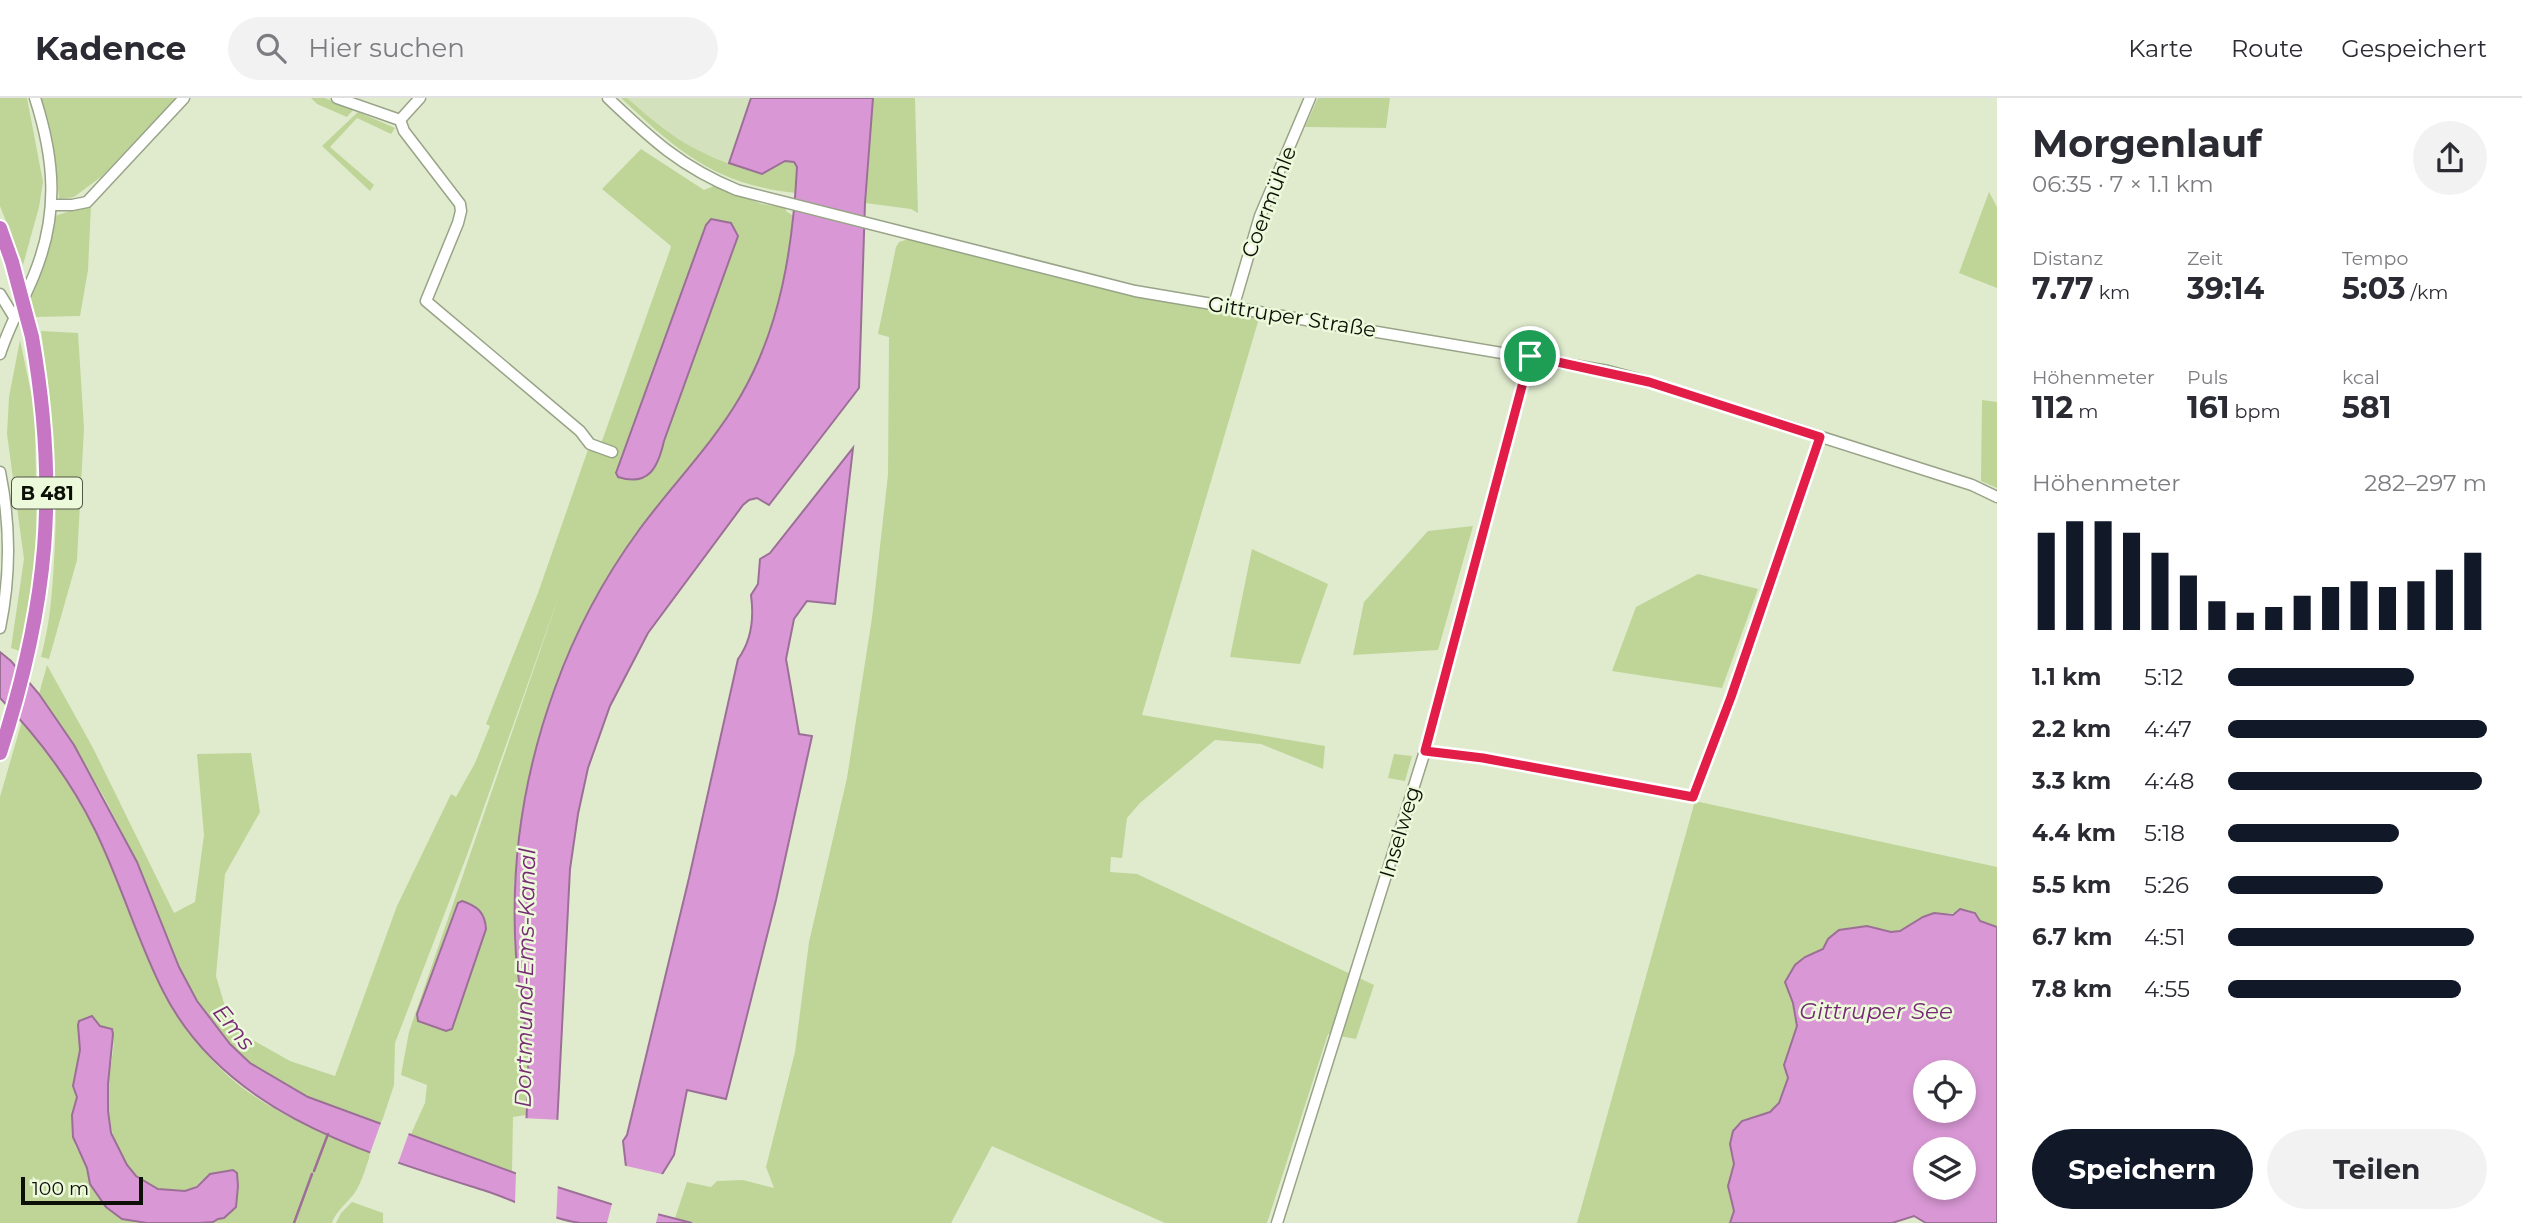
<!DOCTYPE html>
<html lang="de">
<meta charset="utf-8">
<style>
body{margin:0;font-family:Montserrat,sans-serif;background:#f2f2f3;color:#2b2b33;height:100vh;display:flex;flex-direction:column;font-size:26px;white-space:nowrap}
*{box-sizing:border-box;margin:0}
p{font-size:23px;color:#7c7c81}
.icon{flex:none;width:38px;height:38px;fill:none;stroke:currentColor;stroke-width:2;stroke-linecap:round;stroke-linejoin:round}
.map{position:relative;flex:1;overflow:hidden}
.side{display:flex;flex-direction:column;background:#fff;width:525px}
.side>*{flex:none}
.buttons{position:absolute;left:1913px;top:962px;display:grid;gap:14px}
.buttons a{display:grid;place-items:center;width:63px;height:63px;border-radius:50%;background:#fff;box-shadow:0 4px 10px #0003;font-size:35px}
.scale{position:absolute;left:21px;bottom:18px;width:122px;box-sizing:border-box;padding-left:7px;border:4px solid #0c0f06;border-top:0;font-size:19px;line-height:24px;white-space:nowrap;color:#0c0f06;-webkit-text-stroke:5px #edf9db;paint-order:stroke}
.pin{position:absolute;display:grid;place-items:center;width:60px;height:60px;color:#fff;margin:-30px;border:4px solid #fff;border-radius:50%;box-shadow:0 2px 7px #0007}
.round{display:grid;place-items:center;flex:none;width:74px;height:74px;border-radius:37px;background:#f2f2f3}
.overview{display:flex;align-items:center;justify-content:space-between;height:119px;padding:0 35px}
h1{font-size:38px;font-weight:700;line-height:52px}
.metrics{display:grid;grid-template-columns:repeat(3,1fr);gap:10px;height:119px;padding:7px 35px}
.metrics div{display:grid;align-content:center}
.metrics b{font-size:30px;font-weight:700}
.metrics small{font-size:19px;font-weight:400}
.metrics p{font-size:19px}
.chart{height:196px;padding:14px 35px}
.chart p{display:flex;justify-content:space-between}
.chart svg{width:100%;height:126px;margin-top:7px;stroke:#111827;stroke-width:6}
.primary-button{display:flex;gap:14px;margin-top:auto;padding:14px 35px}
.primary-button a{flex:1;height:80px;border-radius:42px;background:#111827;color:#fff;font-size:28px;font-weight:700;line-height:80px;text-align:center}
.primary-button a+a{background:#f2f2f3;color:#2b2b33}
ul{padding:0 35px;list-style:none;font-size:23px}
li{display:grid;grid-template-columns:112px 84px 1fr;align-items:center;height:52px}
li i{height:18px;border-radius:9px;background:#111827}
header{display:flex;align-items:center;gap:42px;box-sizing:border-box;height:98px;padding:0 35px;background:#fff;border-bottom:2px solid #e1e1e2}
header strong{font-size:33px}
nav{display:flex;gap:38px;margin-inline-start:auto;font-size:24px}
.search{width:490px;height:63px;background:#f2f2f3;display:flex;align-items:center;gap:18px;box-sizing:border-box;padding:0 24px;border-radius:38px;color:#7c7c81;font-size:26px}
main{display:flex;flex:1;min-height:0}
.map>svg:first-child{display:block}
.built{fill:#d3e1bd}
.green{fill:#bed597}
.water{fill:#d998d5;stroke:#9c6f97;stroke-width:2;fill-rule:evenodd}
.pier{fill:#e0ebce}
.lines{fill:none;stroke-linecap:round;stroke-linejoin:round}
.stream{stroke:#9c6f97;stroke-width:2.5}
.minor-casing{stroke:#98a387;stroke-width:13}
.highway-casing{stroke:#fff;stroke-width:18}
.minor{stroke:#fff;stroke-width:10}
.highway{stroke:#c676c2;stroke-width:14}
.highway-bridge-casing{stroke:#fff;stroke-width:18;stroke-linecap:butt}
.highway-bridge{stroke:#c676c2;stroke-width:14}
.route-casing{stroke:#fff;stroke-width:14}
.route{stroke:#e11d48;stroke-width:9}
.labels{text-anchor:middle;stroke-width:5;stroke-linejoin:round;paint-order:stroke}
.shield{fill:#edf9db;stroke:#505546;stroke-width:2}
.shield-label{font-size:19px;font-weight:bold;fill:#0c0f06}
.street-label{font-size:21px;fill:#0c0f06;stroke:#edf9db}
.water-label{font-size:23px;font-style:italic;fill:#762a74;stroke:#edf9db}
</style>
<header>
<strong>Kadence</strong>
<div class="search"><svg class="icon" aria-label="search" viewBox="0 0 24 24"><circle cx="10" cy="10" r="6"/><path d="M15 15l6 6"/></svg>Hier suchen</div>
<nav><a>Karte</a><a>Route</a><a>Gespeichert</a></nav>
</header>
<main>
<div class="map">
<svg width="1997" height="1125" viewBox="0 0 1997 1125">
<rect width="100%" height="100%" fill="#e0ebce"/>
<polygon class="built" points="627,0 748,0 751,1 729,65 703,55 683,44 660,29"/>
<g class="green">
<polygon points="0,0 27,0 43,84 39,109 23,167 0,108"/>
<path d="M 41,0 L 176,0 L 102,78 L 74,99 L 59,101 C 56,66 54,33 41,0 Z"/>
<polygon points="311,0 325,0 353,12 347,19 317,6"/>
<path d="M 621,0 L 627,0 C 651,21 675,42 704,55 C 722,64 743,70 762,76 L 785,63 L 794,64 L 797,69 L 796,95 C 716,87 677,53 621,0 Z"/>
<polygon points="873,0 915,0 918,115 911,111 865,105"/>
<polygon points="1318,0 1390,0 1386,30 1305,29"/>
<polygon points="358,14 395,30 391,36 357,20 330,49 374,87 370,93 322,48"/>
<path d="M 641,51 L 704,92 L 714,88 L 762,106 L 786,110 L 786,113 L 795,119 C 786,186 768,255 732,313 C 705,355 670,391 640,430 C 612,468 588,511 569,554 C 533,638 513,730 514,822 C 515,863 523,902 527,943 C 529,967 527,992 526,1017 L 513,1019 L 512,1075 L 411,1036 L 425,1005 L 427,987 L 401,977 L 409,934 L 561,492 L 467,757 L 395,945 L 394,987 L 381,1026 L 308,999 L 250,965 L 230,946 L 197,903 L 179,869 L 137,764 L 104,699 L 74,647 L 39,596 L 47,567 L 93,650 L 174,815 L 195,804 L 204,737 L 197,656 L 251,655 L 260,714 L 225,776 L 216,878 L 226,912 L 244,937 L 290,963 L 335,978 L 397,808 L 451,696 L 456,699 L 475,665 L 490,628 L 486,626 L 538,495 L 590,346 L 602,343 L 670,152 L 671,148 L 602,91 Z"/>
<polygon points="1989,94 1997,109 1997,190 1959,175"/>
<polygon points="91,106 88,172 80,218 35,219 30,197 48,155 55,118"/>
<polygon points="909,141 1132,197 1260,217 1142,617 1325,648 1323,671 1261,646 1215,642 1140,705 1127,720 1122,760 1111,759 1110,774 1137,776 1374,887 1356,941 1328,936 1267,1125 1165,1125 992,1048 951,1125 692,1125 675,1120 687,1084 711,1089 717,1083 743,1082 774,1090 766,1069 795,954 809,844 847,680 872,520 888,377 889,239 878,236 896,149 899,144"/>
<path d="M 41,233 L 78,235 L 84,330 L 77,462 L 49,561 L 41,559 C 50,525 52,498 54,463 C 59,386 52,310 41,233 Z"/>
<polygon points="20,242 35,313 37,462 25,555 11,550 24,461 7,336 9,299"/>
<polygon points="1982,302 1997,304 1997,390 1981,383"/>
<polygon points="1473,428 1438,552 1353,557 1364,504 1428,433"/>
<polygon points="1252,451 1328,486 1300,566 1230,559"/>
<polygon points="1698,476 1758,491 1722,590 1612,573 1636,509"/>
<path d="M 22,623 C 49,658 77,693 96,734 C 135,817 156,911 226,976 C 266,1013 321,1034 371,1055 C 366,1068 363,1081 356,1093 C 348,1105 337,1111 332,1125 L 198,1125 L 224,1120 L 236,1109 L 237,1075 C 228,1075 218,1073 210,1077 C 199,1082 197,1092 183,1093 C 123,1096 107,1039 108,990 C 108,977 112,965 113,952 C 114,947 113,942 113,936 L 112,931 L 100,928 L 97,924 L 78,930 L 80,952 L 73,988 L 77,999 L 75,1047 L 87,1070 L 90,1086 L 106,1109 L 135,1122 L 147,1125 L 0,1125 L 0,699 Z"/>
<polygon points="1394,656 1412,658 1405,683 1388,680"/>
<path d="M 1695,703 L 1997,769 L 1997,829 L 1979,823 L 1975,816 C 1967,814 1928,815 1922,819 C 1914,824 1907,832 1898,834 C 1887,836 1876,827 1865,828 C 1853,830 1840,837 1828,841 L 1823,851 L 1805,859 L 1785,884 L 1793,905 L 1797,928 L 1784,967 L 1788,980 L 1779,1005 L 1770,1014 L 1742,1023 L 1730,1046 L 1734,1066 L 1729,1095 L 1734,1113 L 1730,1125 L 1577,1125 Z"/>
<polygon points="352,1104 383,1115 383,1125 336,1125 341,1115"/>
</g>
<g class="water">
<path d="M 751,0 L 873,0 L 865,105 L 859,290 L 769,407 L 757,400 L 749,402 L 743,407 L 648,535 L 610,608 L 588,670 L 578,716 L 570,771 L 554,1088 L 617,1108 L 626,1069 L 623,1043 L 627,1037 L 689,780 L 738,561 C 752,542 754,519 751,497 L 758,486 L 760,461 L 770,455 L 853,350 L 835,506 L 807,503 L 794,521 L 786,561 L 799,636 L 812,638 L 776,802 L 726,1001 L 687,992 L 674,1057 L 661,1078 L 653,1115 L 692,1125 C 657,1125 615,1125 581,1125 C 552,1122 514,1102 486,1093 C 365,1055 225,1016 163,893 C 137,842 121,785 95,732 C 71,683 38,639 0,600 L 0,554 L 11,563 L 39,596 L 74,647 L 137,764 L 179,869 L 197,903 L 230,946 L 250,965 L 308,999 L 523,1078 C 525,1039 529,999 528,959 C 526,925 519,891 516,857 C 510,767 524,675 555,590 C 575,534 604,480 639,432 C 672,387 712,347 740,299 C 781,229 793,148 797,69 L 794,64 L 785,63 L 762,76 L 729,65 Z"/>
<path d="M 711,121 L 731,125 L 738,138 L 664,343 C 658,369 649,389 618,379 L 616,375 L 706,127 Z"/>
<path d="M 462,803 C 477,808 485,814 486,831 L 452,931 L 446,933 L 418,923 L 417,916 L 458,805 Z"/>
<path d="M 1960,811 L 1975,815 L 1980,823 L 1997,829 L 1997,1125 L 1926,1125 L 1914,1118 L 1892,1125 L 1730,1125 L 1734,1113 L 1728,1088 L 1734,1066 L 1730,1046 L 1733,1033 L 1742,1023 L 1770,1014 L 1779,1005 L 1788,980 L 1784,967 L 1797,928 L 1793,905 L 1785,884 L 1795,867 L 1805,859 L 1823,851 L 1828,841 L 1839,832 L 1867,828 L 1891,834 L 1900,833 L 1923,819 L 1934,815 L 1953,817 ZM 1925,975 L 1964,975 L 1964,1013 L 1925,1013 ZM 1925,1052 L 1964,1052 L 1964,1090 L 1925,1090 Z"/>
<polygon points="92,918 100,928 112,931 113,936 108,986 108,1013 111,1035 127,1067 136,1078 158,1091 185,1093 197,1089 210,1076 233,1072 237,1075 238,1088 236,1109 224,1120 218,1121 213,1124 198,1125 147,1125 122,1121 106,1109 90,1086 87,1070 73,1039 72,1017 77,999 73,988 80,952 78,927 79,923"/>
</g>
<g class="pier">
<polygon points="522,1020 561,1022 556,1125 517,1125 518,1108 515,1107 516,1073 519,1074"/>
<polygon points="382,1022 410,1032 397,1068 369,1058"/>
<polygon points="622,1067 666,1077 657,1113 659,1113 656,1125 607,1125"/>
</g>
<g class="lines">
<g class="stream">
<polyline points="314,1073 328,1036"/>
<polyline points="294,1125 312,1076"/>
</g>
<defs>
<g id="minor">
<polyline points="337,0 400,22 420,0"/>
<path d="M 608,0 C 651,41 681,69 737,92 L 1135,193 L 1608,273 L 1649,284 L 1972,387 L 1997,399"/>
<polyline points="400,22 404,33 460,106 461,113 458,125 426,203 580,333 590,346 612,354"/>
<polyline points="52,107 72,107 87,104 184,0"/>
<polyline points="0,196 14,219"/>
<polyline points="1233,210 1260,118 1310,0"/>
<path d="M 0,256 C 9,228 23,204 34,177 C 59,116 55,62 35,0"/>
<path d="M 0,374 C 11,428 11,477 0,530"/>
<polyline points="1425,653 1483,660 1693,699 1731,599 1820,339"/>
<polyline points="1277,1125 1425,653 1530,258"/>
</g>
<g id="highway">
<polyline points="0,130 12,164"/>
<path d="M 0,655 C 48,507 59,392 32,239"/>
</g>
</defs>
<use href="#minor" class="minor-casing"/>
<use href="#highway" class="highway-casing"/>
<use href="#minor" class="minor"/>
<use href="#highway" class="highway"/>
<defs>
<polyline id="highway-bridge" points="12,164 32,239"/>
</defs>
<use href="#highway-bridge" class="highway-bridge-casing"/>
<use href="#highway-bridge" class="highway-bridge"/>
</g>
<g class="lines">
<defs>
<polygon id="route" points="1530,258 1649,284 1820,339 1731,599 1693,699 1483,660 1425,653"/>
</defs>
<use href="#route" class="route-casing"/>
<use href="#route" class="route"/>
</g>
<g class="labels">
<rect class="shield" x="12" y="379.5" width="70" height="31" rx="5"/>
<g class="shield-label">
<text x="47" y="402">B 481</text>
</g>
<g class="street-label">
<text transform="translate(1269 104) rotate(-69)" y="7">Coermühle</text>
<text transform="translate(1292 219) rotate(9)" y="7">Gittruper Straße</text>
<text transform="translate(1400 734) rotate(-73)" y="7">Inselweg</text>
</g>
<g class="water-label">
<text transform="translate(525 880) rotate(-89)" y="8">Dortmund-Ems-Kanal</text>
<text x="1876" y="921">Gittruper See</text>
<text transform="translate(234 929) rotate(51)" y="8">Ems</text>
</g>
</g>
</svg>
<div class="buttons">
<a><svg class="icon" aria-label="locate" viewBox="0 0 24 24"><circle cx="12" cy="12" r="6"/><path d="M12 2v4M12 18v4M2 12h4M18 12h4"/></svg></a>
<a><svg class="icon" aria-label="layers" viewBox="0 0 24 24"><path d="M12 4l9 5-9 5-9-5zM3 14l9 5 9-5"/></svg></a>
</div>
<div class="scale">100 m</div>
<div class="pin" style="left:1530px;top:258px;background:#1e9e55"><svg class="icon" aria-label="arrive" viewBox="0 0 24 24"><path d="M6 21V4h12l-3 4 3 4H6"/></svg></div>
</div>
<section class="side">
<div class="overview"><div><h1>Morgenlauf</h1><p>06:35 · 7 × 1.1 km</p></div><a class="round"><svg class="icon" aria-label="share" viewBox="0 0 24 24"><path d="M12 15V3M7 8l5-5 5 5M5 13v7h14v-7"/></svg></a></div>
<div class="metrics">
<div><p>Distanz</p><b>7.77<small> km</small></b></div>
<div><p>Zeit</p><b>39:14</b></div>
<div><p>Tempo</p><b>5:03<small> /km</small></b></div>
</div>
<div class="metrics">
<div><p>Höhenmeter</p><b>112<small> m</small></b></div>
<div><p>Puls</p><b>161<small> bpm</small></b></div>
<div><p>kcal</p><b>581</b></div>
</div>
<div class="chart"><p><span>Höhenmeter</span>282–297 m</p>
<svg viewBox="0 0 160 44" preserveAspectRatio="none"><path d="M5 44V10M15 44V6M25 44V6M35 44V10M45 44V17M55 44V25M65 44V34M75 44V38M85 44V36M95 44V32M105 44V29M115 44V27M125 44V29M135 44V27M145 44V23M155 44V17"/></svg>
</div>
<ul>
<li><b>1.1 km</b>5:12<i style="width:72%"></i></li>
<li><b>2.2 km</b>4:47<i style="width:100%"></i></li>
<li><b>3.3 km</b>4:48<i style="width:98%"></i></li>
<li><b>4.4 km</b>5:18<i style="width:66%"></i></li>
<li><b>5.5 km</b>5:26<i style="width:60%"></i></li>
<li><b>6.7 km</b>4:51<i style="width:95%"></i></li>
<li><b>7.8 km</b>4:55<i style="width:90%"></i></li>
</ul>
<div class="primary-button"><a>Speichern</a><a>Teilen</a></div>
</section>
</main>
